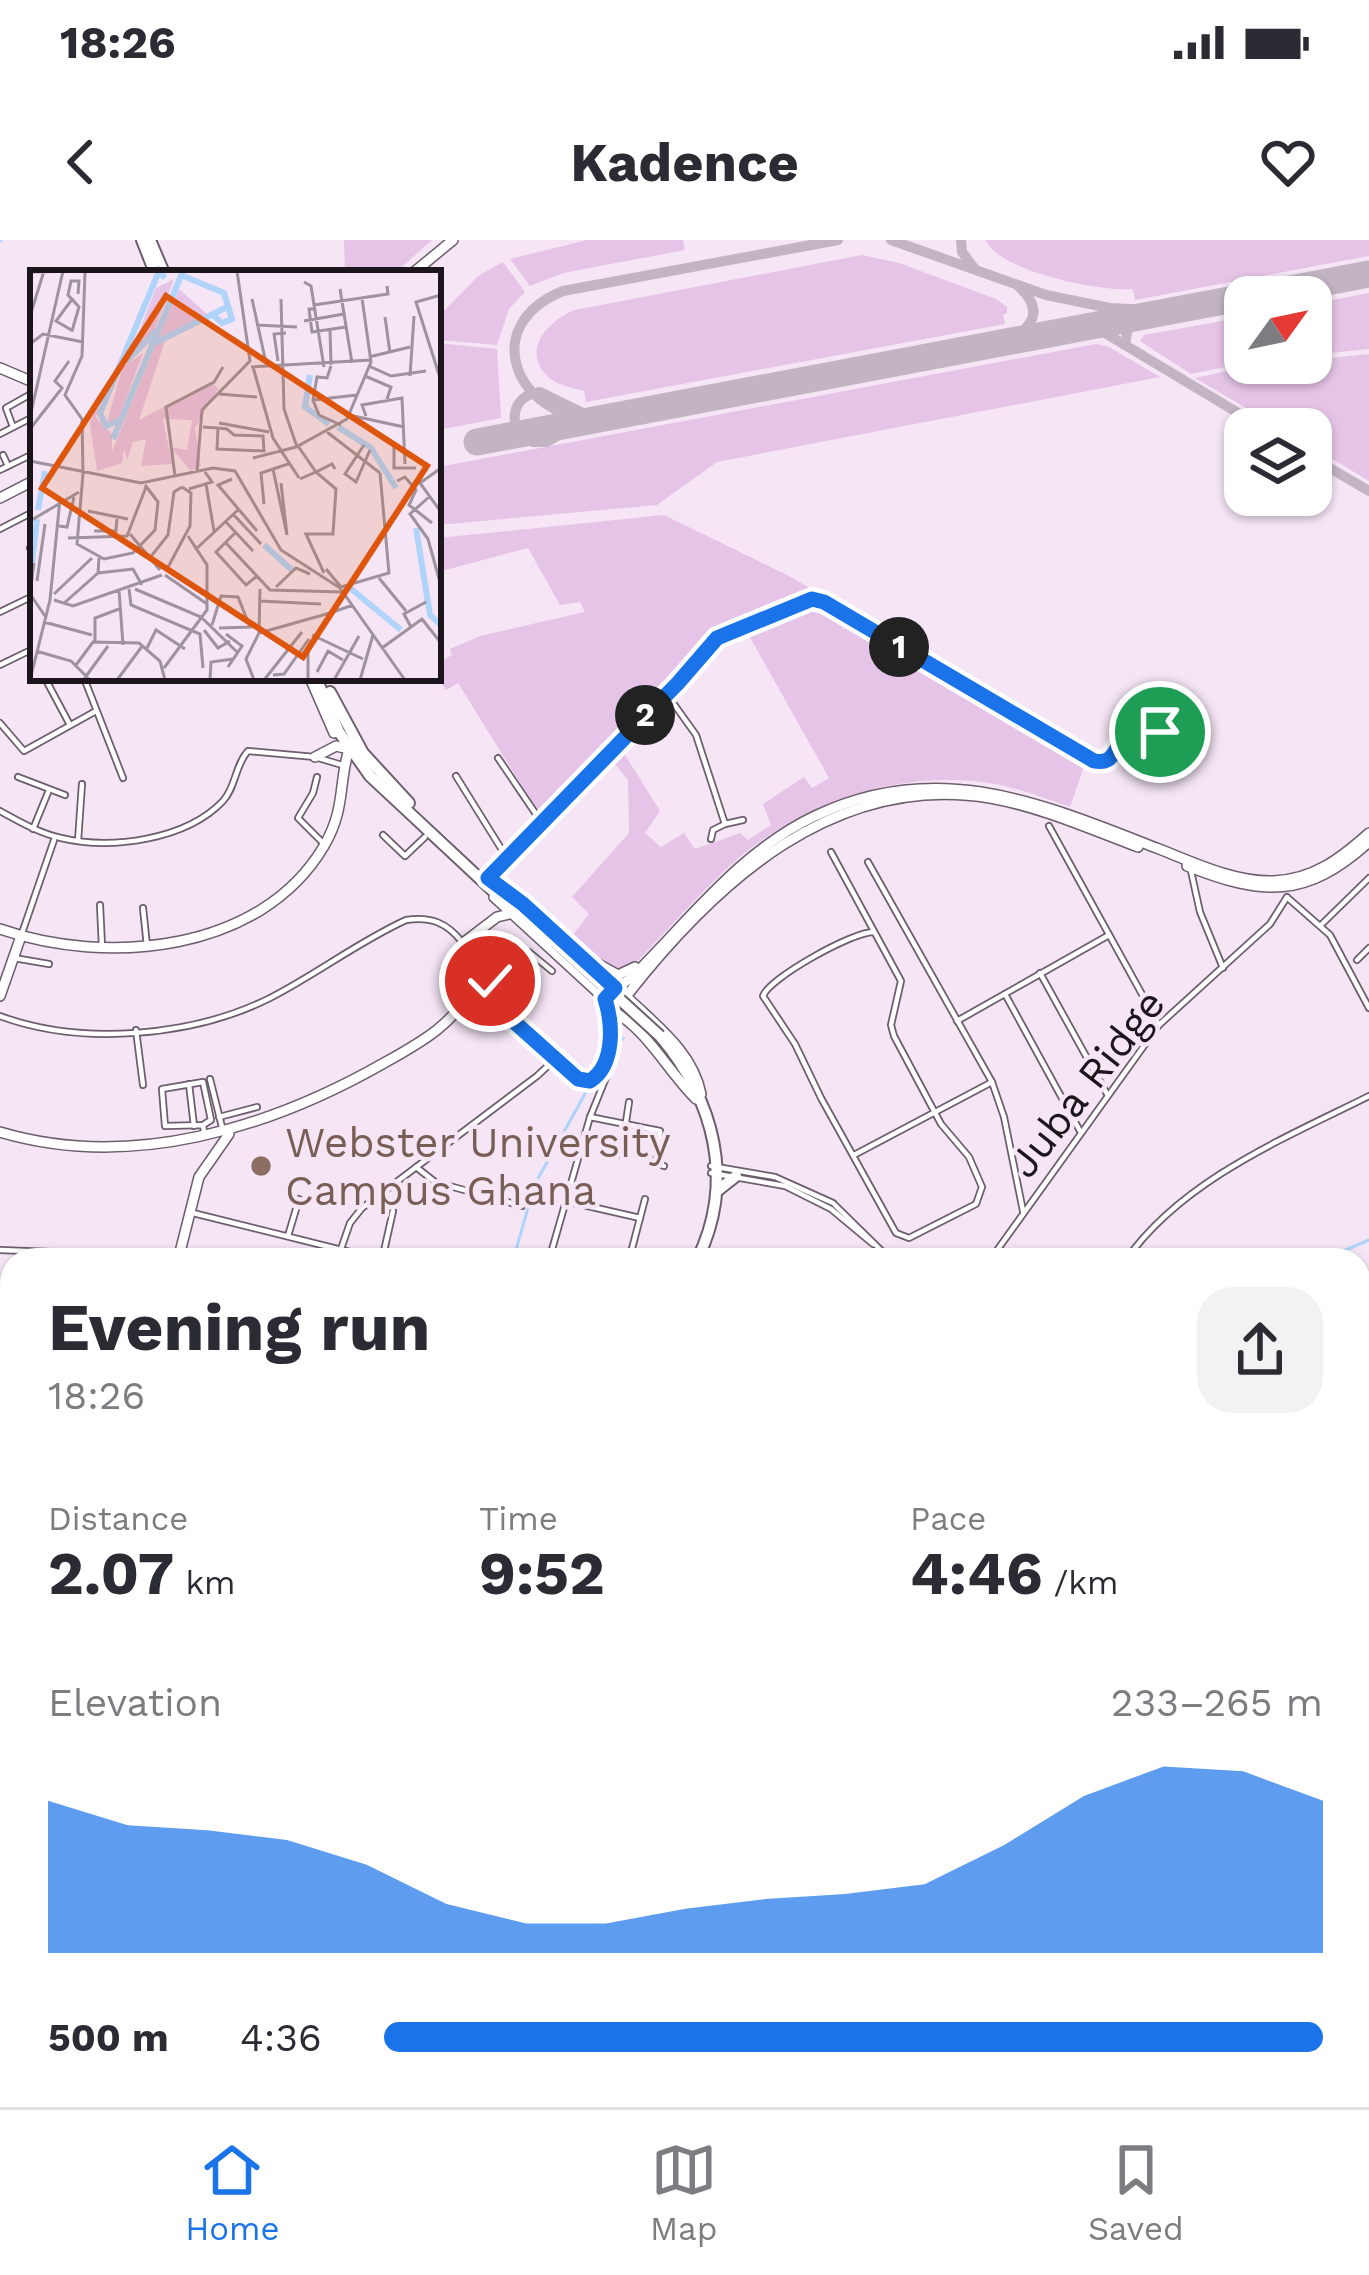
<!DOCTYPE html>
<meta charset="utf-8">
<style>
body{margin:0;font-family:"Work Sans",sans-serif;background:#f2f2f3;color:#2b2b33;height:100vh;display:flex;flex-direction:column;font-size:45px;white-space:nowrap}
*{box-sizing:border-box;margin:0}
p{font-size:39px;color:#7c7c81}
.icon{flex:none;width:66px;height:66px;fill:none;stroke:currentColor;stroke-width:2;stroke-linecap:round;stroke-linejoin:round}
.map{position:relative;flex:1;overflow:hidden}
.drawer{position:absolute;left:0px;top:1008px;width:1371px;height:861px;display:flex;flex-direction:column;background:#fff;border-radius:36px 36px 0 0;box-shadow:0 3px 9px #0004}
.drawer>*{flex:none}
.needle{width:78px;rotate:57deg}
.tools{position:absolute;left:1224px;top:36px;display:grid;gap:24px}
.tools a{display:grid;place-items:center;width:108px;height:108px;border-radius:24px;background:#fff;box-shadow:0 3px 9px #0004;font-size:60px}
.pin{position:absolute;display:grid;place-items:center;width:102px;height:102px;color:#fff;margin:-51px;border:6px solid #fff;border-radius:50%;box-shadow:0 3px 12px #0007}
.km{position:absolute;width:60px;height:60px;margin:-30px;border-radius:50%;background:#222;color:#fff;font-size:33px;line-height:60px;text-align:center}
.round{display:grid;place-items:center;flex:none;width:126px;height:126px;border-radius:36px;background:#f2f2f3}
.summary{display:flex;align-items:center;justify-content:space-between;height:204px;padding:0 48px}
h1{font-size:66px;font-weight:700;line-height:90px}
.metrics{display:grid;grid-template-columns:repeat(3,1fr);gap:18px;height:204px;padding:12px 48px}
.metrics div{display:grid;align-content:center}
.metrics b{font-size:60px;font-weight:700}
.metrics small{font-size:33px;font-weight:400}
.metrics p{font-size:33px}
.chart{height:336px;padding:24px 48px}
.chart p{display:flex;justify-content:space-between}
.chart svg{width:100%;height:216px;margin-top:12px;fill:#1a73e8;opacity:.7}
ul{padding:0 48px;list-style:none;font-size:39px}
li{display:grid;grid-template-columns:192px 144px 1fr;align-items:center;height:90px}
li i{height:30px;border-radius:15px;background:#1a73e8}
.status{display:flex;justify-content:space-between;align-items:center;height:84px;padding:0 60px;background:#fff;direction:ltr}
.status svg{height:33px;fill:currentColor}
header{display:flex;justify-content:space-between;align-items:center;height:156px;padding:0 48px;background:#fff;font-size:54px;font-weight:700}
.dock{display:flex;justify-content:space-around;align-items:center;height:168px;border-top:3px solid #e1e1e2;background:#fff;font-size:33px;color:#7c7c81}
.dock a{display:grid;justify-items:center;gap:6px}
.dock .active{color:#1a73e8}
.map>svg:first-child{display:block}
.green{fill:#e6c4e7}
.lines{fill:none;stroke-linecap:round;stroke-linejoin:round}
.stream{stroke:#afd3f9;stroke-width:3}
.taxiway{stroke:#c2b4c2;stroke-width:10}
.runway{stroke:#c2b4c2;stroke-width:27}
.street-casing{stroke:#6c5e6c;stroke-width:8}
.secondary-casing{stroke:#6c5e6c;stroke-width:12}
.primary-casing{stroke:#6c5e6c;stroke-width:14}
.street{stroke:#fff;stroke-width:4.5}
.secondary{stroke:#fff;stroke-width:9}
.primary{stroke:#fff;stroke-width:10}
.primary-bridge-casing{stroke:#6c5e6c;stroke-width:14;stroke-linecap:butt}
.primary-bridge{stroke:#fff;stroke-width:10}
.route-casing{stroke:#fff;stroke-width:24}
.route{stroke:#1a73e8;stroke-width:15}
.education-dot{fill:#8d6e63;stroke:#f5e5f5;stroke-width:4.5}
.labels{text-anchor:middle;stroke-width:9;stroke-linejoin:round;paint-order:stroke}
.street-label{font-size:42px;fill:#1c161c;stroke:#f5e5f5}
.education-label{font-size:42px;fill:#785e54;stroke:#f5e5f5;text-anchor:start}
.inset-river{fill:none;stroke:#afd3f9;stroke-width:6}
.inset-road{fill:none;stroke:#9e929e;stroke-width:3}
.view{fill:#de560d;fill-opacity:0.15;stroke:#de560d;stroke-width:6}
.inset-edge{fill:none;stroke:#1c161c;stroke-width:6}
</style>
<div class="status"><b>18:26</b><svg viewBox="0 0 49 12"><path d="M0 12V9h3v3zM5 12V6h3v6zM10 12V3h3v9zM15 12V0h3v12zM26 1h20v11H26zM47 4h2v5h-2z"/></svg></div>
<header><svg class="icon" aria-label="back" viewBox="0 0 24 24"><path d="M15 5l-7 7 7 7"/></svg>Kadence<svg class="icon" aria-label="heart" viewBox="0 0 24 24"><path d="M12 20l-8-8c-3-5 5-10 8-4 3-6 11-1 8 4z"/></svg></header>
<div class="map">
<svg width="1369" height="1867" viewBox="0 0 1369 1867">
<rect width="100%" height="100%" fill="#f5e5f5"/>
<g class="green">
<polygon points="344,0 432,0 395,33 345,33"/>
<polygon points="587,0 683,0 685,10 563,33 530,46 510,19"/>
<path d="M 986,0 L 1369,0 L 1369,16 L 1135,60 L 1133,49 C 1100,52 998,31 986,0 Z"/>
<path d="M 862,15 L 899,23 L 996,59 L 1007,67 L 1007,73 L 1003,75 L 1005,84 L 586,162 L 584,151 C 573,148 557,145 548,137 C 520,110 549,80 575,70 Z"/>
<polygon points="503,22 525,52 509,69 497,105 438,100 438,77 478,36"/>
<polygon points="1369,53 1369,109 1311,115 1311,64"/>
<polygon points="1245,77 1245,123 1191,134 1140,101 1144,95"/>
<polygon points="438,103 497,109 501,178 438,190"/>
<polygon points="1096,104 1109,107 1160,137 717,222 657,265 438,285 438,227"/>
<polygon points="1369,114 1369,241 1311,206 1311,189 1282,189 1195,138 1267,123 1311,123 1311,120"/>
<path d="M 664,275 L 789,336 L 1089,512 L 1070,567 C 1041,557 1011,545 981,542 C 886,531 786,569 719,636 C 688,666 659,699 629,730 L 614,732 L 571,697 L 589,674 L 572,657 L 629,593 L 628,540 L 612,520 L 622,510 L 660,571 L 645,593 L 661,607 L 684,593 L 695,609 L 740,593 L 748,600 L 771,585 L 763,564 L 804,537 L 812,548 L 829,538 L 742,383 L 712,395 L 543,580 L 458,443 L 446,450 L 438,438 L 438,423 L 452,415 L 450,409 L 480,396 L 585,372 L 580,362 L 560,365 L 528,308 L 438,332 L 438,298 Z"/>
</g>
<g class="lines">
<g class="stream">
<polyline points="0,1 1,0"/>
<polyline points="619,803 623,798"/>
<polyline points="513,1020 535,944 586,852"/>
<polyline points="1322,1020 1369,1000"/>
<polyline points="491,1857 497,1867"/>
<polyline points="1088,1867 1096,1857"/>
</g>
<g class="taxiway">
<polyline points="891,0 1046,55 1110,68 1171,71"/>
<polyline points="961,0 962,12 974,28"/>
<polyline points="1083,88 1105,93 1265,189"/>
<path d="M 993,105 C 1025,96 1051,75 1018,46"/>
<polyline points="1125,105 1128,87 1143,77"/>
<path d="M 597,180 C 516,177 477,86 563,51 L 838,0"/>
<path d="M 581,182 L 547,202 L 533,202 L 516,187 C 511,168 521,154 540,152 L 587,175 L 624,174"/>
<polyline points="1311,217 1369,251"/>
</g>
<g class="runway">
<polyline points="1248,57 1369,34"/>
<polyline points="477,202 1245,57"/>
</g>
<defs>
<g id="street">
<polyline points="13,187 6,168 31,154"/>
<polyline points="0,194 33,177"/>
<polyline points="3,215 8,226"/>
<polyline points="0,230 33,214"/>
<polyline points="0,289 33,272"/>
<polyline points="30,308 33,314"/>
<polyline points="0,372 33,356"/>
<polyline points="0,425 33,409"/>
<polyline points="84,438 123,538"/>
<polyline points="47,442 70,485"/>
<polyline points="666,453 696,495 725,584 743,580"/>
<polyline points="0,483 24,511 96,471"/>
<polyline points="498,518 542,583"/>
<polyline points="456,536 507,618"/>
<polyline points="18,537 65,555"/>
<polyline points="317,537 313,553 298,578 325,605"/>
<path d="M 0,571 C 20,582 39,593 61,598 C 111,610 186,600 223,561 C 236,547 235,525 248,511 L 315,517 L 342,525"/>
<polyline points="1049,586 1159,785"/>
<polyline points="33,589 49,550"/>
<polyline points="383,595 405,616 425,597"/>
<polyline points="711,599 713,590 725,584"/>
<polyline points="78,601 82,544"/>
<path d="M 831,612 L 901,741 L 891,785 L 894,796 L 941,884 L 969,917 L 982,947 L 976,964 L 909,998 L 896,993 L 821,858 L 795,804 L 763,756 C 769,738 854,691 874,692"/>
<polyline points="868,622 992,842 1004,877 1023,971"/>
<polyline points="1191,631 1200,672 1223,728"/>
<path d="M 488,638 L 717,398 L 812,359 L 824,362 L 1094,521 L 1111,519 C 1136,471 1161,493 1197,515"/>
<polyline points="1289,659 1330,695 1369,768"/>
<polyline points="100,665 102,707"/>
<polyline points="143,668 147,706"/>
<polyline points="1322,684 1369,638"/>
<polyline points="21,696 54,600"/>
<polyline points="14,718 49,724"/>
<polyline points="1357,720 1369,708"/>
<polyline points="1040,733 1107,854"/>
<polyline points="473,745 583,841 596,838 609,817 608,768"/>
<polyline points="1005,754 1080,891"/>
<polyline points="502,771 507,762 490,747 490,741 529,712 552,731"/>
<path d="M 0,776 C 81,806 192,797 270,758 C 317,734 358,702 406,680 C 431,676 447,683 462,702"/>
<polyline points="957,781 1109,695"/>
<polyline points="136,790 143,845"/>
<polyline points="210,839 222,887"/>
<polyline points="189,844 194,886"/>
<polyline points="219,877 257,867"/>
<polyline points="590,877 614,818 612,786 617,775"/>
<polyline points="203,885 211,880 203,842 162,849 165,886 203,885 204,892"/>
<polyline points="621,915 629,862"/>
<polyline points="854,915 992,842"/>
<polyline points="711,926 775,937 833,963"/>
<polyline points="416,927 435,942 522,966"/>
<polyline points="711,933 785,946 829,968"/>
<polyline points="566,961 640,978"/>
<polyline points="835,965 891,1020"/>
<polyline points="831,969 873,1004"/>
<polyline points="193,973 382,1020"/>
<polyline points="288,996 299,959"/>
<polyline points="341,1009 350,983 362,968 537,836 551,823 552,815"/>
<polyline points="0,1010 179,1017"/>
<polyline points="551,1015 568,1020"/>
<polyline points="382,1020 393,971"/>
<polyline points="549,1020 590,877 660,891 656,923 664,926"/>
<polyline points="629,1020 645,959"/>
<polyline points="990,1020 1159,785 1270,684 1287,657"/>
<path d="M 1126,1020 C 1182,940 1285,898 1369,856"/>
<polyline points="1359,1058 1369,1053"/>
<polyline points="1359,1117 1369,1128"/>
<polyline points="1359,1156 1369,1154"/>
<polyline points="0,1166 7,1182"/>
<polyline points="0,1281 12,1272"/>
<polyline points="1368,1307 1369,1361"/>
<polyline points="0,1335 12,1332"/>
<polyline points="0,1359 11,1375 8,1386 0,1391"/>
<polyline points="0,1442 12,1441"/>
<polyline points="0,1477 12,1462"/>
<polyline points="1359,1479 1362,1488 1369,1489"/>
<polyline points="0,1550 12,1542"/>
<polyline points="0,1601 12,1618"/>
<polyline points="1359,1615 1369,1630"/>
<polyline points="9,1656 12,1648"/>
<polyline points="1359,1666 1369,1680"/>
<polyline points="0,1709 12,1711"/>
<polyline points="1359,1714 1369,1707"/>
<polyline points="1359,1720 1369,1735"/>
<polyline points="0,1746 12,1746"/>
<polyline points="1359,1788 1369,1779"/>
<polyline points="0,1829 12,1821"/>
<polyline points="27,1857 28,1867"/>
<polyline points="193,1857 194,1867"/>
<polyline points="364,1857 364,1867"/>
<polyline points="502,1857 511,1867"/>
<polyline points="1177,1857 1202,1867"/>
<polyline points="51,1867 60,1857"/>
<polyline points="143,1867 143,1857"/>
<polyline points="262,1867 307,1858 318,1867"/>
<polyline points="617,1867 625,1857"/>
<polyline points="913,1867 926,1857"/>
<polyline points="1158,1867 1161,1857"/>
<polyline points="1214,1867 1217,1857"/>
</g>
<g id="secondary">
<polyline points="413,33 453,0"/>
<polyline points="0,128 33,142"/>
<polyline points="0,258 33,241"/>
<polyline points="310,438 334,493"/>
<polyline points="315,517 336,506 349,509"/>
<path d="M 1187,626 C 1263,656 1306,659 1369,602"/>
<path d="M 494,643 L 523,664 L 615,748 L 630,739 C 689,681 739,612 815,576 C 938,517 1043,564 1159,609 C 1195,623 1234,642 1273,641 C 1313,640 1341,618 1369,593"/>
<polyline points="494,657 605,759"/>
<path d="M 0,689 C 106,726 261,713 324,606 C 346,568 338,545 349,509"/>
<polyline points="598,724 618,735 635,727"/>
<path d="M 628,754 C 716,642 835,532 990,558 C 1041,567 1090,589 1138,607"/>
<polyline points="0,756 21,696"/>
<path d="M 605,759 L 608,768 C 647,788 665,828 696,859"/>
<path d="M 630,760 C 658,787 693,813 701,854"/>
<path d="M 0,892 C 131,931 270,888 384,823 C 418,804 457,783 473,745 L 463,703 L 497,677 L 509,674"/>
<polyline points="178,1020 199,937 229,894"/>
<polyline points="0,1189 12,1181"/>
</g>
<g id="primary">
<polyline points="142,0 155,33"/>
<polyline points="150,0 164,33"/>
<polyline points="316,438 339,492 370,536 552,706"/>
<polyline points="330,452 363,513 409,563"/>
<path d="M 660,796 C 714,860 736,941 697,1020"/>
<polyline points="717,951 736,936"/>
<polyline points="450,1867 453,1857"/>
</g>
</defs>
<use href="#street" class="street-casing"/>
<use href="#secondary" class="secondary-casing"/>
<use href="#primary" class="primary-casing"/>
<use href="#street" class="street"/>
<use href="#secondary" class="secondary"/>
<use href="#primary" class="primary"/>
<defs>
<polyline id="primary-bridge" points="556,701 660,796"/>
</defs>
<use href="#primary-bridge" class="primary-bridge-casing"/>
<use href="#primary-bridge" class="primary-bridge"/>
</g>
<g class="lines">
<defs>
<path id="route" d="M 490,741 L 490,747 L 507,762 L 502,771 L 578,839 L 590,841 C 615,825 613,784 605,759 L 615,748 L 523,664 L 488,638 L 678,443 L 717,398 L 812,359 L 824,362 L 1094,521 C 1125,527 1105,487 1160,492"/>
</defs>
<use href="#route" class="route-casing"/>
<use href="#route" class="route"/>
</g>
<circle class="education-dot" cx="261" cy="926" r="12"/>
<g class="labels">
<g class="street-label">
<text transform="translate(1086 843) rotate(-52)" y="15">Juba Ridge</text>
</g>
<g class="education-label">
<text x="285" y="917">Webster University<tspan x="285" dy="48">Campus Ghana</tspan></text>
</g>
</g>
<g transform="translate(30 30)">
<rect width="411" height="411" fill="#f5e5f5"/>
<path d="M 144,9 L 123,64 L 102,80 L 126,18 ZM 149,19 L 177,44 L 130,67 L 129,66 ZM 136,68 L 109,150 L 182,112 L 188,119 L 165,158 L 171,196 L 161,201 L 140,177 L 157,180 L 162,150 L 133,149 L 142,194 L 111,196 L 116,169 L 103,172 L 97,190 L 94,179 L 92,193 L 67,201 L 60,154 L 73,117 L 66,148 L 82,164 L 82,181 L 126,74 ZM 113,83 L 88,150 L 77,153 L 92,98 Z" fill="#e6c4e7"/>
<path class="inset-river" d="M 151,5 L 194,23 L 202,49 L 192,53 L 182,44M 123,74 L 199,36M 95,92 L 128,60M 280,105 L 275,137 L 299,154M 91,150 L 76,156 L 70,143 L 129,1 L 135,8M 308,157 L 341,178 L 366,218M 83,169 L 153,1M 8,240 L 15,201M 386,258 L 400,345 L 411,355M 234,275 L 262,300M 2,293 L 7,249M 320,318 L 371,360"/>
<path class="inset-road" d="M 0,2 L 46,1M 274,12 L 281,16 L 294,97M 310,19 L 322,93M 411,25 L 386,32 L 411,111M 222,29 L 236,93M 251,29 L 254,139 L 267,177M 284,35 L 358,24 L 357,16M 285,39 L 279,39 L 282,62 L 316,57M 0,46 L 14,1M 355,47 L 360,83M 274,51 L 314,44M 226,55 L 267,57M 300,59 L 301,95M 42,61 L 49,37 L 38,25 L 41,11 L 49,11 L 48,24M 43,61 L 26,51 L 43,28M 0,74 L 13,64 L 53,72M 339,87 L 380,77M 248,91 L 244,64 L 256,63M 301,96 L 297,108 L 287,107 L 283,130 L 289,145 L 311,155M 339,96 L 361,106 L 396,101M 221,97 L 341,90M 223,97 L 243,168 L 269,208M 335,106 L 361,117 L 357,129M 380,106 L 384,46M 189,124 L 227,127M 283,130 L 327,125M 319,145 L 374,157M 336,146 L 332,135 L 372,128 L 375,194M 0,147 L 33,1M 189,153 L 239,162M 173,157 L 188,158 L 197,159 L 204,165 L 233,166 L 234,181 L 187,179 L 188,158M 0,159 L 32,118 L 25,111 L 39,91M 297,162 L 350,203M 364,172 L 364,198 L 386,198M 334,175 L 315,204 L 326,212 L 340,180M 268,176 L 286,202 L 302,194 L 305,199M 223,188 L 266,177 L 317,149 L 341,92 L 332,28M 0,191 L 111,213 L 183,198 L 205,201 L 251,280 L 310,318 L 375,410M 411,198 L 390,213 L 411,242M 243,199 L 257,265M 167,201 L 172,140 L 220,91 L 207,1M 53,204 L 47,274 L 74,289 L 103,283 L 125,260 L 128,232 L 115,215M 53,204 L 52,149 L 35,125 L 52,86 L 55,2M 145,206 L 136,137 L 184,112 L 193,97M 202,209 L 188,215 L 227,261M 270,209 L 286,202 L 306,219 L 303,264 L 276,264 L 294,303M 367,211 L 375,207 L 386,220 L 379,235 L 402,253M 251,213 L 257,265M 176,214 L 184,261M 159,219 L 182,212 L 175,202M 400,226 L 380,244 L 398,269 L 411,316M 234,234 L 231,203 L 261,193M 58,241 L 98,249M 203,244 L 231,274M 0,251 L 49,222M 195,251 L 223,281M 29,256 L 37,257 L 44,227M 64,261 L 86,261 L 87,247M 205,263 L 186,282 L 216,315 L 227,306M 100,264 L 130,300M 38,268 L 97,266 L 116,217M 195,272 L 240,320 L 312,322M 165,280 L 209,239M 119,289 L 138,265 L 144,222 L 152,217M 4,293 L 0,324 L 15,346M 296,299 L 311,317 L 359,303 L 350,203M 136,301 L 160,256 L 161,223 L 152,217M 68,303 L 103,299 L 112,315M 135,305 L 177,334M 349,308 L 376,341M 7,311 L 15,254M 246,317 L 266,298 L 280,304M 99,319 L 101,335 L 170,364 L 173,398M 105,319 L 171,347 L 207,382M 89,320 L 93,375M 24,324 L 62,288M 24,330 L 43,336 L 132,305M 229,331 L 291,334M 33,334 L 68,303 L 69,288M 14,352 L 62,365M 182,355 L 191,326 L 208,327 L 220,357 L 189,358M 381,357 L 374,344 L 396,332M 174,360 L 188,378 L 200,371M 229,363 L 230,319M 196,364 L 212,376 L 198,397M 282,365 L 333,389M 65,371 L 65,348 L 89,339M 117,378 L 126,360 L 155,379M 352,378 L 392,349 L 411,373M 6,381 L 41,391 L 60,410M 46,395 L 63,372 L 109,373 L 130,391 L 135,410M 134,398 L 177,340 L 177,295 L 158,266M 287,402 L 298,381 L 313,390M 243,405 L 254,404 L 279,369M 54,409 L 78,376M 0,410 L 20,330 L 30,229M 87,410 L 113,375M 180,410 L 181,392 L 203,389M 224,410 L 216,389 L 229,363 L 300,343M 234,410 L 272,362M 278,410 L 278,380 L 300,343 L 323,335M 304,410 L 329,366M 330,410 L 343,365"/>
<path class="view" d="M 136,26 L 397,196 L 273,387 L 12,218 Z"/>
<rect width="411" height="411" class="inset-edge"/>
</g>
</svg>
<div class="tools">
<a><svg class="needle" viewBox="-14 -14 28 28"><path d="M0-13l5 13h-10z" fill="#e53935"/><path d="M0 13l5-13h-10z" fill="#7c7c81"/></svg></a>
<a><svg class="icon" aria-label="layers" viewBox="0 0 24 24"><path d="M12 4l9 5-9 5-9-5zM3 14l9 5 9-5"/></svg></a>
</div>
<div class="pin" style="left:1160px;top:492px;background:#1e9e55"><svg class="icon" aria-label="arrive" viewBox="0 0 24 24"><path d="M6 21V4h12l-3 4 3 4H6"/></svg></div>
<div class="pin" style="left:490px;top:741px;background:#d93025"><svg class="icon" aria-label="check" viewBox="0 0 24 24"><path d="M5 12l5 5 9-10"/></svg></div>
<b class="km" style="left:899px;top:407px">1</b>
<b class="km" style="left:645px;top:475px">2</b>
<section class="drawer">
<div class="summary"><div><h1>Evening run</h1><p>18:26</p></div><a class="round"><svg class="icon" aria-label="share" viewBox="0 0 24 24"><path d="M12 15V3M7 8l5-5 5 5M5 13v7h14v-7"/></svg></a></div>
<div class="metrics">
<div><p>Distance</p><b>2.07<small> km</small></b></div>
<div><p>Time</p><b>9:52</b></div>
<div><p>Pace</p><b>4:46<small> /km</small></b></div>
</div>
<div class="chart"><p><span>Elevation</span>233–265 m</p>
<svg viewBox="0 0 160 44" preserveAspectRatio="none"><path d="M0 44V13L10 18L20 19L30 21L40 26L50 34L60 38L70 38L80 35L90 33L100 32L110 30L120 22L130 12L140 6L150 7L160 13V44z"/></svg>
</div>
<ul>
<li><b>500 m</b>4:36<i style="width:100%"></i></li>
</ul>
</section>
</div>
<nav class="dock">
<a class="active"><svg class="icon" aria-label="home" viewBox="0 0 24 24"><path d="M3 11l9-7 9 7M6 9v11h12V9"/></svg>Home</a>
<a><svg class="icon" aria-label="map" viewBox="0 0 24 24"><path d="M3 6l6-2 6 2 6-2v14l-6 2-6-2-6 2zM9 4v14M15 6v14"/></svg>Map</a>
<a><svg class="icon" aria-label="saved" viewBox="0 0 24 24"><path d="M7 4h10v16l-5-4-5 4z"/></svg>Saved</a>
</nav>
